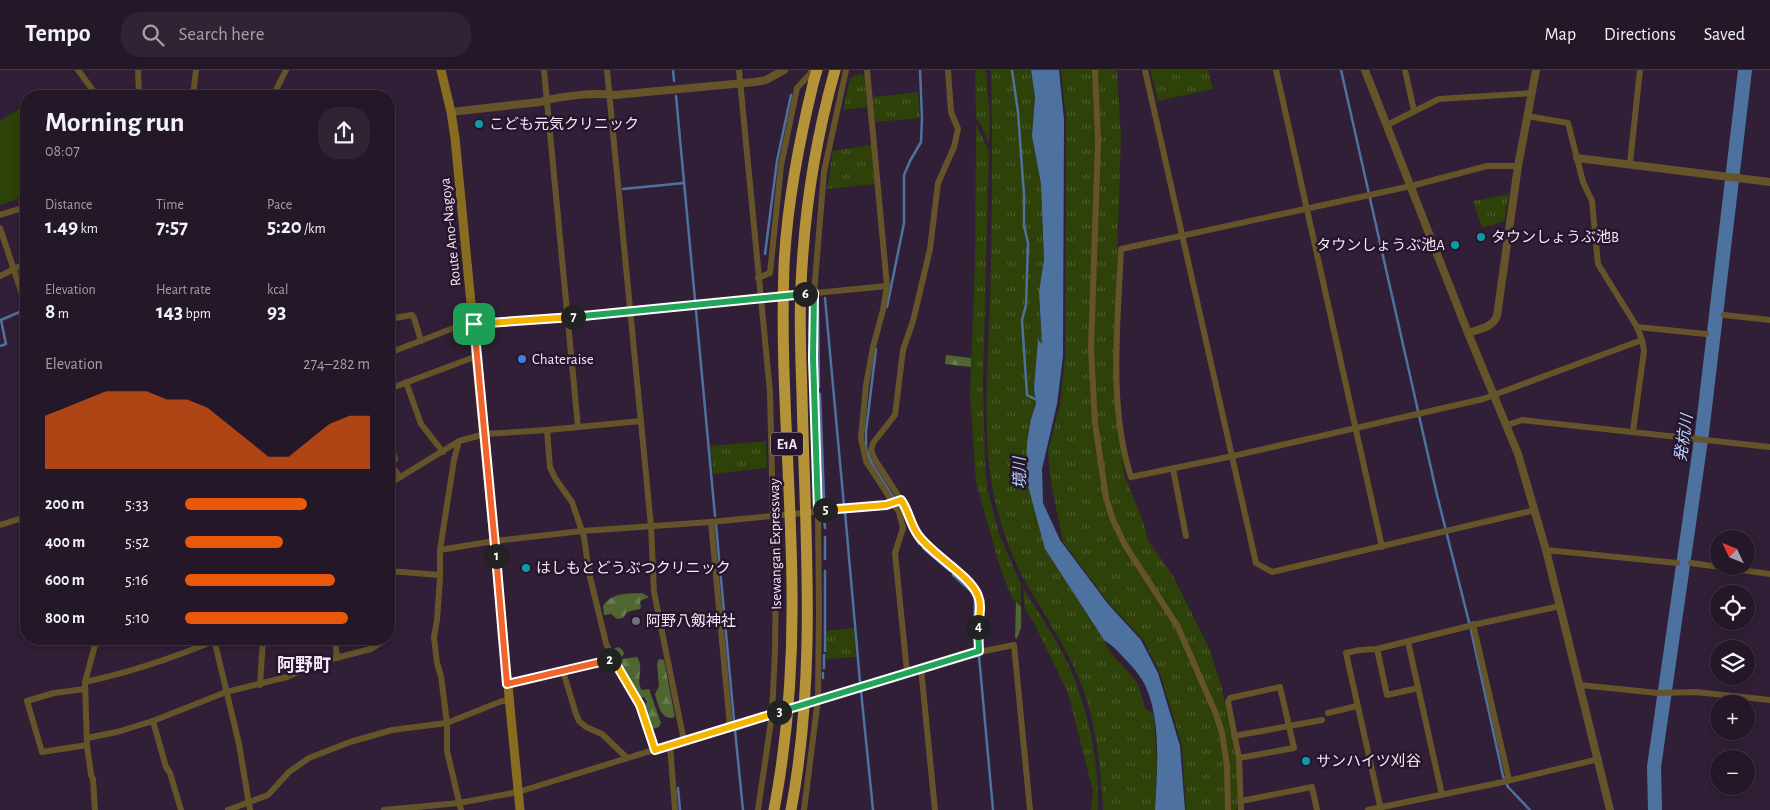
<!DOCTYPE html>
<meta charset="utf-8">
<style>
body{margin:0;font-family:"Alegreya Sans","Noto Sans JP",sans-serif;background:#302434;color:#f1f3f6;height:100vh;display:flex;flex-direction:column;font-size:19px;white-space:nowrap}
*{box-sizing:border-box;margin:0}
p{font-size:16px;color:#a39fa8}
.icon{flex:none;width:28px;height:28px;fill:none;stroke:currentColor;stroke-width:2;stroke-linecap:round;stroke-linejoin:round}
.map{position:relative;flex:1;overflow:hidden}
.details{position:absolute;left:20px;top:20px;width:375px;height:555px;display:flex;flex-direction:column;background:#241728;border-radius:20px;box-shadow:0 2px 8px #0003,0 0 0 1px #413645}
.details>*{flex:none}
.needle{width:32px;rotate:313deg}
.buttons{position:absolute;left:1710px;top:460px;display:grid;gap:10px}
.buttons a{display:grid;place-items:center;width:45px;height:45px;border-radius:50%;background:#241728;box-shadow:0 2px 8px #0003,0 0 0 1px #413645;font-size:25px}
.pin{position:absolute;display:grid;place-items:center;width:42px;height:42px;color:#fff;margin:-21px;border-radius:10px;box-shadow:0 2px 8px #0006}
.km{position:absolute;width:25px;height:25px;margin:-12px;border-radius:50%;background:#222;color:#fff;font-size:14px;line-height:25px;text-align:center}
.round{display:grid;place-items:center;flex:none;width:52px;height:52px;border-radius:20px;background:#302434}
.summary{display:flex;align-items:center;justify-content:space-between;height:85px;padding:0 25px}
h1{font-size:28px;font-weight:700;line-height:38px}
.metrics{display:grid;grid-template-columns:repeat(3,1fr);gap:8px;height:85px;padding:5px 25px}
.metrics div{display:grid;align-content:center}
.metrics b{font-size:21px;font-weight:700}
.metrics small{font-size:14px;font-weight:400}
.metrics p{font-size:14px}
.chart{height:140px;padding:10px 25px}
.chart p{display:flex;justify-content:space-between}
.chart svg{width:100%;height:90px;margin-top:5px;fill:#ea580c;opacity:.7}
ul{padding:0 25px;list-style:none;font-size:16px}
li{display:grid;grid-template-columns:80px 60px 1fr;align-items:center;height:38px}
li i{height:12px;border-radius:6px;background:#ea580c}
header{display:flex;align-items:center;gap:30px;box-sizing:border-box;height:70px;padding:0 25px;background:#241728;border-bottom:1px solid #413645}
header strong{font-size:24px}
nav{display:flex;gap:28px;margin-inline-start:auto;font-size:18px}
.search{width:350px;height:45px;background:#302434;display:flex;align-items:center;gap:12px;box-sizing:border-box;padding:0 18px;border-radius:20px;color:#a39fa8;font-size:19px}
.map>svg:first-child{display:block}
.grass{fill:url(#grass-tufts)}
.forest{fill:url(#forest-firs)}
.pitch{fill:#2d4108}
.water{fill:#4d72a0}
.lines{fill:none;stroke-linecap:round;stroke-linejoin:round}
.stream{stroke:#4d72a0;stroke-width:2.5}
.river{stroke:#4d72a0;stroke-width:14}
.minor{stroke:#655429;stroke-width:6}
.tertiary{stroke:#655429;stroke-width:8}
.secondary{stroke:#886d21;stroke-width:9}
.motorway{stroke:#b59338;stroke-width:11}
.motorway-bridge{stroke:#b59338;stroke-width:11}
.split-1-casing{stroke:#fff;stroke-width:10}
.split-2-casing{stroke:#fff;stroke-width:10}
.split-3-casing{stroke:#fff;stroke-width:10}
.split-4-casing{stroke:#fff;stroke-width:10}
.split-5-casing{stroke:#fff;stroke-width:10}
.split-6-casing{stroke:#fff;stroke-width:10}
.split-7-casing{stroke:#fff;stroke-width:10}
.split-8-casing{stroke:#fff;stroke-width:10}
.split-1{stroke:#f0652b;stroke-width:6}
.split-2{stroke:#f0652b;stroke-width:6}
.split-3{stroke:#f5b400;stroke-width:6}
.split-4{stroke:#22a559;stroke-width:6}
.split-5{stroke:#f5b400;stroke-width:6}
.split-6{stroke:#22a559;stroke-width:6}
.split-7{stroke:#22a559;stroke-width:6}
.split-8{stroke:#f5b400;stroke-width:6}
.culture-dot{fill:#0f9aa8;stroke:#26152c;stroke-width:2}
.shop-dot{fill:#3f7fe0;stroke:#26152c;stroke-width:2}
.worship-dot{fill:#6b7280;stroke:#26152c;stroke-width:2}
.labels{text-anchor:middle;stroke-width:5;stroke-linejoin:round;paint-order:stroke}
.shield{fill:#26152c;stroke:#b6a9ba;stroke-width:1}
.shield-label{font-size:14px;font-weight:bold;fill:#f3e8f7}
.poi-label{font-size:15px;fill:#f3e8f7;stroke:#26152c;text-anchor:start}
.street-label{font-size:15px;fill:#f3e8f7;stroke:#26152c}
.water-label{font-size:16px;font-style:italic;fill:#b2d4fd;stroke:#26152c}
.quarter-label{font-size:18px;font-weight:bold;fill:#f3e8f7;stroke:#26152c}
</style>
<header>
<strong>Tempo</strong>
<div class="search"><svg class="icon" aria-label="search" viewBox="0 0 24 24"><circle cx="10" cy="10" r="6"/><path d="M15 15l6 6"/></svg>Search here</div>
<nav><a>Map</a><a>Directions</a><a>Saved</a></nav>
</header>
<div class="map">
<svg width="1770" height="740" viewBox="0 0 1770 740">
<defs>
<pattern id="grass-tufts" width="24" height="20" patternUnits="userSpaceOnUse" patternTransform="scale(1.25)"><rect width="24" height="20" fill="#2d4108"/><path d="M3 7l-1-3M5 7V3M7 7l1-3M15 17l-1-3M17 17v-4M19 17l1-3" fill="none" stroke="#4c5c2d"/></pattern>
<pattern id="forest-firs" width="22" height="20" patternUnits="userSpaceOnUse" patternTransform="scale(1.25)"><rect width="22" height="20" fill="#506630"/><path d="M5 1l3.5 6h-7zM16 11l3.5 6h-7z" fill="#6a7c4f"/></pattern>
</defs>
<rect width="100%" height="100%" fill="#301f36"/>
<g class="grass">
<polygon points="975,0 986,0 990,49 989,73 980,53 976,49"/>
<path d="M 991,0 L 1031,0 L 1035,27 L 1032,66 L 1041,114 L 1044,189 L 1039,222 L 1042,275 L 1038,271 L 1034,318 L 1036,334 L 1031,349 L 1045,479 L 1104,570 C 1110,587 1127,597 1136,612 C 1142,620 1141,631 1146,639 L 1154,644 L 1157,696 L 1155,740 L 1103,740 C 1100,690 1095,640 1073,595 C 1059,566 1041,539 1025,511 C 1010,483 999,453 993,421 C 982,362 988,291 990,230 C 992,153 993,77 991,0 Z"/>
<polygon points="1061,0 1117,0 1121,68 1116,222 1117,336 1124,404 1144,454 1148,470 1173,506 1210,580 1221,615 1236,688 1238,737 1236,740 1186,740 1182,676 1160,603 1143,570 1109,533 1063,472 1051,413 1048,381 1060,335 1065,287 1066,50"/>
<polygon points="1150,0 1208,0 1213,19 1158,31"/>
<polygon points="861,4 865,7 867,37 843,40 850,9 855,5"/>
<polygon points="918,22 920,48 875,52 873,27"/>
<polygon points="976,54 989,81 983,311 985,395 988,421 999,464 1021,514 1021,537 1012,528 1000,497 976,412 970,325 975,189"/>
<polygon points="871,75 874,114 827,119 833,81"/>
<polygon points="1509,124 1504,151 1482,158 1473,131"/>
<polygon points="766,371 767,398 713,404 710,376"/>
<path d="M 1023,518 C 1041,546 1060,574 1073,605 C 1090,648 1099,694 1098,740 L 1091,740 L 1093,721 L 1068,623 L 1034,553 L 1025,539 Z"/>
<polygon points="854,558 856,587 825,589 826,561"/>
</g>
<g class="forest">
<polygon points="946,285 971,288 971,297 945,294"/>
<path d="M 642,523 L 649,527 L 640,531 L 641,537 L 640,539 L 627,542 L 623,548 L 617,549 L 611,544 L 604,545 L 603,536 C 612,522 627,524 642,523 Z"/>
<path d="M 1016,532 L 1021,537 C 1021,547 1023,561 1016,569 L 1015,568 Z"/>
<path d="M 619,577 L 623,581 L 624,584 L 621,588 L 622,589 L 637,587 C 645,598 635,610 642,620 L 649,619 L 661,653 L 659,657 L 653,659 L 652,657 L 644,637 L 647,632 L 644,627 L 639,628 L 613,581 L 615,578 Z"/>
<path d="M 661,589 L 664,590 L 675,647 C 661,652 658,634 655,624 L 659,616 L 657,594 L 658,590 Z"/>
</g>
<polygon class="pitch" points="26,34 26,126 0,135 0,51"/>
<path class="water" d="M 1031,0 L 1059,0 L 1064,50 L 1063,286 L 1057,334 L 1042,399 L 1043,433 L 1060,470 L 1108,534 L 1141,570 L 1158,603 L 1180,676 L 1185,740 L 1155,740 C 1157,702 1162,651 1145,615 C 1140,605 1132,596 1124,588 C 1118,581 1112,575 1104,570 L 1045,479 L 1027,412 L 1027,373 L 1031,349 L 1036,334 L 1034,318 L 1038,270 L 1042,274 L 1039,222 L 1044,189 L 1041,114 L 1032,66 L 1035,27 Z"/>
<g class="lines">
<g class="stream">
<polyline points="673,0 674,11"/>
<polyline points="1012,0 1018,42 1024,125 1024,156 1028,173 1026,235 1022,250 1027,325 1037,330"/>
<polyline points="1341,0 1437,425 1471,560 1503,706 1508,717 1530,740"/>
<polyline points="676,26 695,230"/>
<polyline points="623,119 684,113"/>
<polyline points="765,184 777,91 791,25"/>
<polyline points="825,228 844,436"/>
<polyline points="887,237 904,153 904,105 910,91 921,72 922,48 920,0"/>
<polyline points="818,239 819,317"/>
<polyline points="696,241 715,446"/>
<polyline points="0,276 6,274 1,250 22,241"/>
<polyline points="876,279 866,361 866,379 872,394 893,427"/>
<polyline points="820,324 824,428"/>
<polyline points="900,438 919,474"/>
<polyline points="845,442 860,612"/>
<polyline points="824,446 825,458"/>
<polyline points="716,455 734,650"/>
<polyline points="825,467 825,489"/>
<polyline points="923,478 950,501"/>
<polyline points="953,505 973,523 975,528 974,569"/>
<polyline points="825,581 825,501"/>
<polyline points="979,586 993,740"/>
<polyline points="824,598 824,585"/>
<polyline points="823,608 823,603"/>
<polyline points="861,621 873,740"/>
<polyline points="678,718 680,740"/>
<polyline points="743,740 735,660 759,652"/>
</g>
<polyline class="river" points="1655,740 1654,697 1702,363 1745,0"/>
<g class="minor">
<polyline points="78,0 97,26"/>
<polyline points="138,0 139,26"/>
<polyline points="544,0 578,357"/>
<polyline points="607,0 651,456 654,522 684,671"/>
<polyline points="739,0 770,322 773,446 776,497 775,581 772,644 758,740"/>
<polyline points="867,0 887,216 883,240 873,277 866,315 861,368 866,391 899,442 903,458 895,483 907,602"/>
<polyline points="1095,0 1098,72 1091,279 1095,353 1106,428 1113,450 1125,475 1178,557 1216,644 1222,663 1227,696 1228,740"/>
<polyline points="1145,0 1256,493 1272,502 1535,440"/>
<polyline points="1276,0 1382,477"/>
<polyline points="1405,0 1414,41"/>
<polyline points="193,26 196,0"/>
<polyline points="273,26 286,0"/>
<polyline points="1387,55 1439,29 1532,23"/>
<polyline points="1630,93 1640,0"/>
<path d="M 1518,96 L 1487,96 L 1411,116 L 1121,179 C 1118,252 1108,336 1131,407 L 1233,386 L 1483,329 L 1642,270 L 1637,257 L 1598,194 L 1592,131 L 1583,112 L 1568,53 L 1527,46"/>
<polyline points="0,145 26,137"/>
<polyline points="0,158 26,236"/>
<polyline points="0,206 26,193"/>
<polyline points="758,208 770,203 781,96 797,18 809,5 812,0"/>
<polyline points="1724,245 1770,250"/>
<polyline points="389,249 412,245 414,248 421,271"/>
<polyline points="1637,257 1706,264"/>
<polyline points="389,283 464,254 568,247 887,216"/>
<polyline points="406,312 421,354 443,382"/>
<polyline points="389,319 477,286"/>
<polyline points="1507,355 1522,350 1770,377"/>
<polyline points="547,360 550,397 555,408 572,432 584,467 589,503 606,573 612,588 640,635 655,680"/>
<polyline points="1633,361 1644,281 1642,270"/>
<polyline points="389,369 395,389 391,395 400,407"/>
<polyline points="459,371 454,390 440,480 440,508 437,550 434,567 437,593 441,606 447,653 447,681 461,740"/>
<polyline points="1173,399 1186,466"/>
<polyline points="389,414 459,371 485,364 547,360 641,351"/>
<polyline points="901,430 918,465 928,477 973,516 978,526 980,536 977,571 979,581"/>
<polyline points="711,452 730,657"/>
<polyline points="0,455 26,447"/>
<polyline points="440,480 494,471 582,461 711,452 886,435 901,430 875,390 871,380 873,373 895,345 903,280 913,251 930,179 938,113 954,77 958,59 951,42 948,0"/>
<polyline points="1546,480 1677,493"/>
<polyline points="1691,493 1770,504"/>
<polyline points="389,501 440,505"/>
<polyline points="389,523 389,501"/>
<polyline points="1473,554 1509,710"/>
<polyline points="214,569 239,674 250,740"/>
<polyline points="335,569 337,588"/>
<polyline points="1408,572 1442,725"/>
<polyline points="1377,579 1387,625 1418,618"/>
<polyline points="921,598 935,740"/>
<polyline points="563,601 576,644 579,651 586,657 602,664 627,688"/>
<path d="M 85,612 C 132,602 170,589 214,571"/>
<polyline points="507,614 613,589"/>
<polyline points="260,615 263,569"/>
<polyline points="1580,615 1658,623 1696,622 1770,630"/>
<polyline points="85,619 54,623 27,631 42,682 87,675"/>
<polyline points="1328,643 1357,636"/>
<polyline points="153,651 166,697 170,703 181,740"/>
<polyline points="1234,666 1322,650"/>
<polyline points="87,668 117,662 153,651 226,622 287,607 320,592 371,579 386,569"/>
<polyline points="670,675 675,740"/>
<polyline points="1239,688 1294,678 1280,617 1230,628 1228,632 1239,688 1241,740"/>
<polyline points="1241,731 1312,717 1317,740"/>
<polyline points="95,740 93,709 91,705 87,675 85,612 95,575 107,569"/>
<polyline points="228,740 268,725 289,702 309,688 350,672 392,660 447,653 502,631 509,631"/>
<polyline points="384,740 459,733 518,722 954,587 1014,575 1030,740"/>
<polyline points="804,740 818,629 819,542 818,441 813,288 814,223 824,102 846,0"/>
<polyline points="1368,740 1503,712 1599,689"/>
<polyline points="1381,740 1346,583 1360,580 1377,579 1473,555 1560,536"/>
</g>
<g class="tertiary">
<polyline points="1365,0 1468,263 1518,384 1546,480 1610,740"/>
<path d="M 451,42 L 540,32 C 561,26 594,22 615,25 L 755,12 L 766,10 L 784,0"/>
<polyline points="1577,88 1770,112"/>
<path d="M 1468,263 C 1479,259 1492,258 1497,246 L 1518,96 L 1536,0"/>
</g>
<polyline class="secondary" points="441,0 451,42 455,68 520,740"/>
<polyline class="motorway" points="814,10 817,0"/>
<g class="motorway-bridge">
<path d="M 774,740 C 788,667 793,592 792,518 C 791,411 780,304 784,196 C 787,133 799,71 814,10"/>
<path d="M 791,740 C 817,603 805,464 802,325 C 801,289 799,252 801,216 C 804,142 815,71 835,0"/>
</g>
</g>
<g class="lines">
<defs>
<polyline id="split-1" points="474,254 496,486"/>
<polyline id="split-2" points="496,486 507,614 609,590"/>
<polyline id="split-3" points="609,590 613,589 640,635 655,680 779,642"/>
<polyline id="split-4" points="779,642 979,581 978,557"/>
<path id="split-5" d="M 825,440 L 886,435 L 901,430 C 909,441 910,454 918,465 C 932,485 971,506 978,526 C 982,535 979,547 978,557"/>
<polyline id="split-6" points="805,224 814,223 813,288 818,441 825,440"/>
<polyline id="split-7" points="573,247 805,224"/>
<polyline id="split-8" points="474,254 573,247"/>
</defs>
<use href="#split-1" class="split-1-casing"/>
<use href="#split-2" class="split-2-casing"/>
<use href="#split-3" class="split-3-casing"/>
<use href="#split-4" class="split-4-casing"/>
<use href="#split-5" class="split-5-casing"/>
<use href="#split-6" class="split-6-casing"/>
<use href="#split-7" class="split-7-casing"/>
<use href="#split-8" class="split-8-casing"/>
<use href="#split-1" class="split-1"/>
<use href="#split-2" class="split-2"/>
<use href="#split-3" class="split-3"/>
<use href="#split-4" class="split-4"/>
<use href="#split-5" class="split-5"/>
<use href="#split-6" class="split-6"/>
<use href="#split-7" class="split-7"/>
<use href="#split-8" class="split-8"/>
</g>
<g class="culture-dot">
<circle cx="479" cy="54" r="5"/>
<circle cx="1481" cy="167" r="5"/>
<circle cx="1455" cy="175" r="5"/>
<circle cx="526" cy="498" r="5"/>
<circle cx="1306" cy="691" r="5"/>
</g>
<circle class="shop-dot" cx="522" cy="289" r="5"/>
<circle class="worship-dot" cx="636" cy="551" r="5"/>
<g class="labels">
<rect class="shield" x="771" y="362.5" width="32" height="23" rx="4"/>
<g class="shield-label">
<text x="787" y="379">E1A</text>
</g>
<g class="poi-label">
<text x="489" y="59">こども元気クリニック</text>
<text x="1491" y="172">タウンしょうぶ池B</text>
<text x="1445" y="180" text-anchor="end">タウンしょうぶ池A</text>
<text x="532" y="294">Chateraise</text>
<text x="536" y="503">はしもとどうぶつクリニック</text>
<text x="646" y="556">阿野八剱神社</text>
<text x="1316" y="696">サンハイツ刈谷</text>
</g>
<g class="street-label">
<text transform="translate(450 162) rotate(-96)" y="5">Route Ano-Nagoya</text>
<text transform="translate(775 474) rotate(-91)" y="5">Isewangan Expressway</text>
</g>
<g class="water-label">
<text transform="translate(1683 368) rotate(-82)" y="6">発杭川</text>
<text transform="translate(1019 403) rotate(-91)" y="6">境川</text>
</g>
<g class="quarter-label">
<text x="304" y="601">阿野町</text>
</g>
</g>
</svg>
<div class="buttons">
<a><svg class="needle" viewBox="-14 -14 28 28"><path d="M0-13l5 13h-10z" fill="#e53935"/><path d="M0 13l5-13h-10z" fill="#a39fa8"/></svg></a>
<a><svg class="icon" aria-label="locate" viewBox="0 0 24 24"><circle cx="12" cy="12" r="6"/><path d="M12 2v4M12 18v4M2 12h4M18 12h4"/></svg></a>
<a><svg class="icon" aria-label="layers" viewBox="0 0 24 24"><path d="M12 4l9 5-9 5-9-5zM3 14l9 5 9-5"/></svg></a>
<a>+</a>
<a>−</a>
</div>
<div class="pin" style="left:474px;top:254px;background:#1e9e55"><svg class="icon" aria-label="arrive" viewBox="0 0 24 24"><path d="M6 21V4h12l-3 4 3 4H6"/></svg></div>
<b class="km" style="left:496px;top:486px">1</b>
<b class="km" style="left:609px;top:590px">2</b>
<b class="km" style="left:779px;top:642px">3</b>
<b class="km" style="left:978px;top:557px">4</b>
<b class="km" style="left:825px;top:440px">5</b>
<b class="km" style="left:805px;top:224px">6</b>
<b class="km" style="left:573px;top:247px">7</b>
<section class="details">
<div class="summary"><div><h1>Morning run</h1><p>08:07</p></div><a class="round"><svg class="icon" aria-label="share" viewBox="0 0 24 24"><path d="M12 15V3M7 8l5-5 5 5M5 13v7h14v-7"/></svg></a></div>
<div class="metrics">
<div><p>Distance</p><b>1.49<small> km</small></b></div>
<div><p>Time</p><b>7:57</b></div>
<div><p>Pace</p><b>5:20<small> /km</small></b></div>
</div>
<div class="metrics">
<div><p>Elevation</p><b>8<small> m</small></b></div>
<div><p>Heart rate</p><b>143<small> bpm</small></b></div>
<div><p>kcal</p><b>93</b></div>
</div>
<div class="chart"><p><span>Elevation</span>274–282 m</p>
<svg viewBox="0 0 160 44" preserveAspectRatio="none"><path d="M0 44V18L10 14L20 10L30 6L40 6L50 6L60 10L70 10L80 14L90 22L100 30L110 38L120 38L130 30L140 22L150 18L160 18V44z"/></svg>
</div>
<ul>
<li><b>200 m</b>5:33<i style="width:66%"></i></li>
<li><b>400 m</b>5:52<i style="width:53%"></i></li>
<li><b>600 m</b>5:16<i style="width:81%"></i></li>
<li><b>800 m</b>5:10<i style="width:88%"></i></li>
</ul>
</section>
</div>
